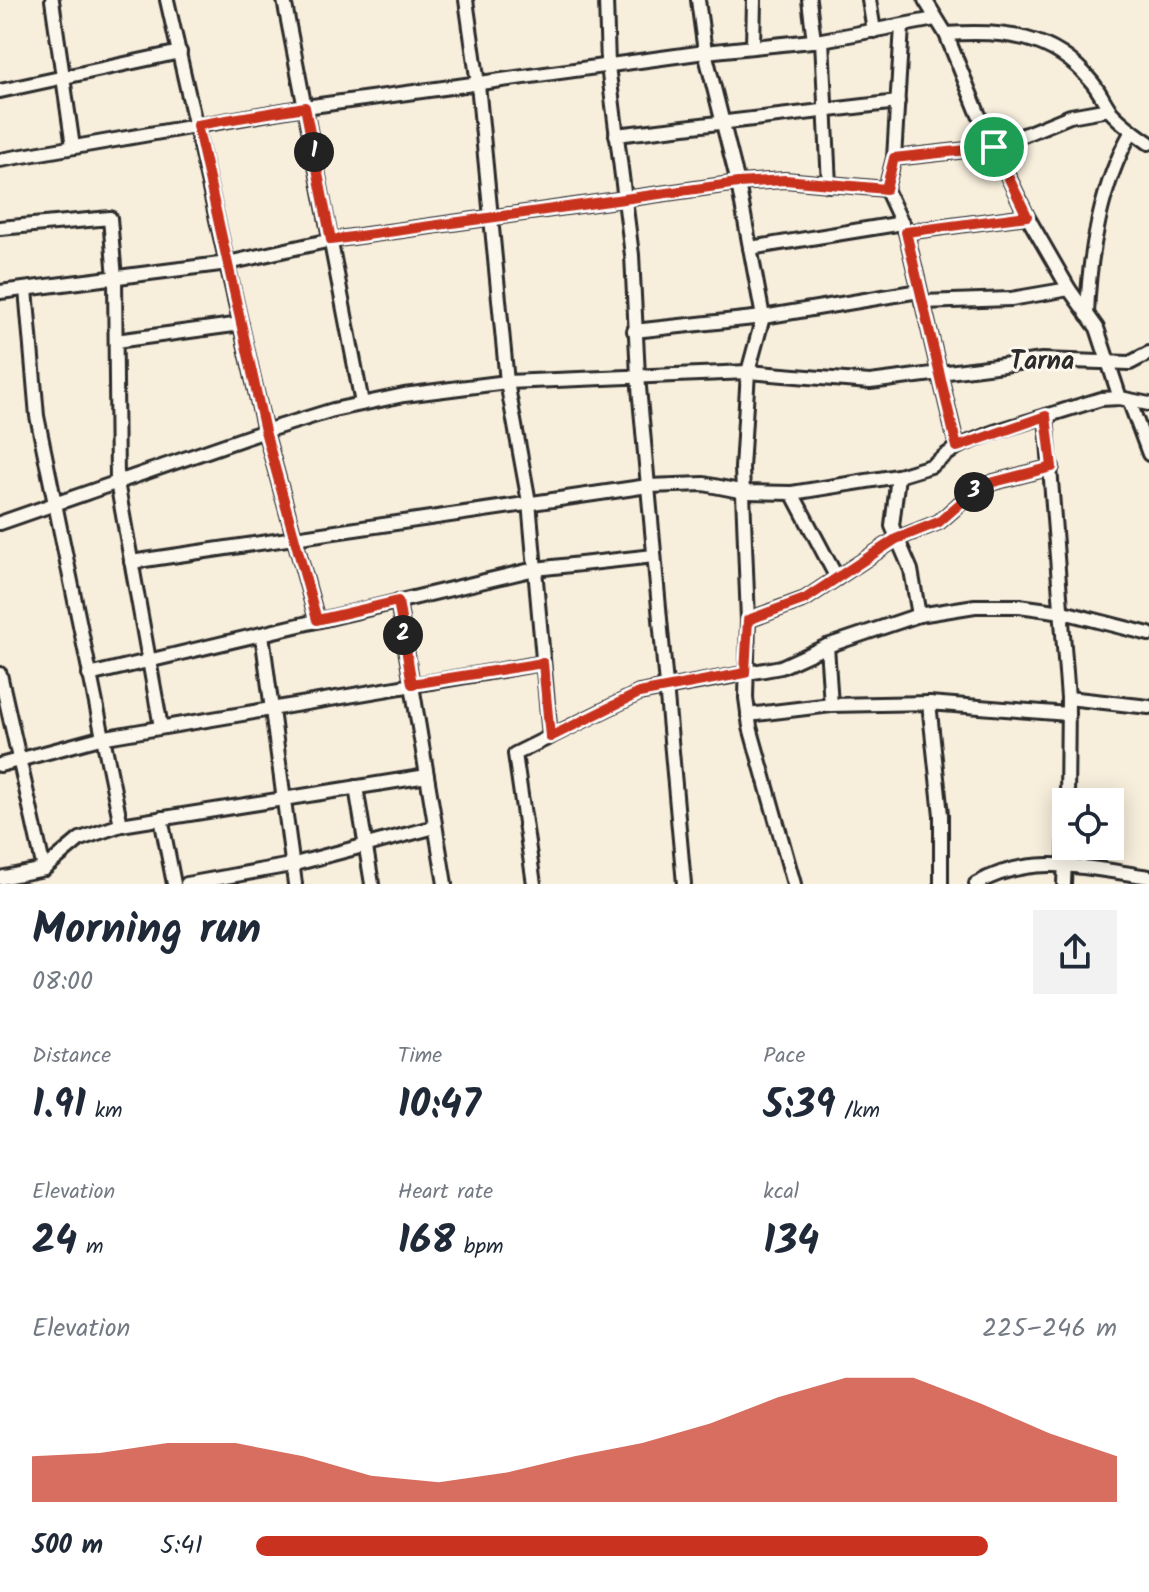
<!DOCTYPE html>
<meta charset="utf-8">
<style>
body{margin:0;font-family:Kalam,sans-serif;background:#f2f2f3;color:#1f2937;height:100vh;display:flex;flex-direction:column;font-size:30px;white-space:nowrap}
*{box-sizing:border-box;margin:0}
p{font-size:26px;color:#747a83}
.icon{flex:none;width:44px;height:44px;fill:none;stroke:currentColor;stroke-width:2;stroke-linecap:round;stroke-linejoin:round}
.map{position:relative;height:884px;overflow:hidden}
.drawer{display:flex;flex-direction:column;background:#fff;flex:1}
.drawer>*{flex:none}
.tools{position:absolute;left:1052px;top:788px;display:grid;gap:16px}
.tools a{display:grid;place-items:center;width:72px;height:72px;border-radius:0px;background:#fff;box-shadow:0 4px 20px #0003;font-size:40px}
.pin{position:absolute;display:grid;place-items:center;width:68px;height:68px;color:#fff;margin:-34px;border:4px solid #fff;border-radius:50%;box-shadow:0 2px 8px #0007}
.km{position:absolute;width:40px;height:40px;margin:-20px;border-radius:50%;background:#222;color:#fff;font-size:22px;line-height:40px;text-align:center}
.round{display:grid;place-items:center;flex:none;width:84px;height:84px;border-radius:0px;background:#f2f2f3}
.headline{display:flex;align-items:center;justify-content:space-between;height:136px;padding:0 32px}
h1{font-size:44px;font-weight:700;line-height:60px}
.figures{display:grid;grid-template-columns:repeat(3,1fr);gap:12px;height:136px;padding:8px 32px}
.figures div{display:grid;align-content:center}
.figures b{font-size:40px;font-weight:700}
.figures small{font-size:22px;font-weight:400}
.figures p{font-size:22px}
.chart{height:224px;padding:16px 32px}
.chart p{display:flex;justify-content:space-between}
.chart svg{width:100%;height:144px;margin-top:8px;fill:#c8321e;opacity:.7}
ul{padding:0 32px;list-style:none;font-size:26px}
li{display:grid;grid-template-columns:128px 96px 1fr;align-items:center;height:60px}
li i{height:20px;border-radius:10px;background:#c8321e}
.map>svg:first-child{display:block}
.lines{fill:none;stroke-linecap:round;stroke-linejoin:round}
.street-casing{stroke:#2b2b2b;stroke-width:18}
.street{stroke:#fbf7ec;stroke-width:12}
.route-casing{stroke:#fff;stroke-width:16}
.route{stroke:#c8321e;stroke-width:10}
.labels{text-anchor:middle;stroke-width:6;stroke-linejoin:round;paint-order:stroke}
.quarter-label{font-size:26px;font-weight:bold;fill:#2b2b2b;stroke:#fbf7ec}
</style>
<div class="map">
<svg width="1149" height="884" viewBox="0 0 1149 884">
<rect width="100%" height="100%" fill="#f7eedc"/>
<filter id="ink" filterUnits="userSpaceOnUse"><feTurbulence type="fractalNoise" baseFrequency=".0125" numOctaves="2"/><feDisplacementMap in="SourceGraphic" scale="16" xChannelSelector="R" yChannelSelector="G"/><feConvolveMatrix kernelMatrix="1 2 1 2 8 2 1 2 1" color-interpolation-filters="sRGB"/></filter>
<g filter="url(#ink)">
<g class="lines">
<defs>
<g id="street">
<polyline points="52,0 73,147"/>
<polyline points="167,0 265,431 317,620"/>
<polyline points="284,0 362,403"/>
<polyline points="466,0 478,84 507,382 529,502 550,737"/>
<polyline points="606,0 608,66 632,255 638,376 684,884"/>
<polyline points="698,0 705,52 738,183 763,317 748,372 742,468 748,620 746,698 750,727 794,884"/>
<polyline points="809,0 814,41"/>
<polyline points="869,0 874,31"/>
<polyline points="925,0 946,34 978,113 1027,216 1069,289 1097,328 1120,398"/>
<polyline points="902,26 894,158 886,189 906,232 957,447"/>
<path d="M 946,34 C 1002,30 1053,34 1091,81 C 1099,90 1104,102 1111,112 C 1122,124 1136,134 1149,143"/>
<polyline points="822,40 829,185"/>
<polyline points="753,46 754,0"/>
<polyline points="0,91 180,52"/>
<polyline points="616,135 898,102"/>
<polyline points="894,158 994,147 1070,116 1109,109"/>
<polyline points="0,160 305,107 705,52 822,40 935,19"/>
<polyline points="0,228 110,218 115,278 117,482 161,727"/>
<polyline points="906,232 1027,216"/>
<polyline points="750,248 903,223"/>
<polyline points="26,289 37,416 121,825"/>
<polyline points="0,292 228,263 331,240 738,183 785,180 886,189"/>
<polyline points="922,302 1011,299 1069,289"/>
<path d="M 1087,315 C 1089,255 1101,184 1132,131"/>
<polyline points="634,331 763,317 919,291"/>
<polyline points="116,341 241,324"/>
<polyline points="1129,400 1149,454"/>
<polyline points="1046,416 1068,698 1067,802"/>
<polyline points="898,476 892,526 911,570 919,615"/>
<polyline points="792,493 837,578"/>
<polyline points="0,523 265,431 333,410 404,395 507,382 748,372 870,382 1042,360 1130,363 1149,353"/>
<polyline points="131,562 648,486 704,484 745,492 792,493 898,476 931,466 957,447 994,432 1101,399 1120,398 1149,404"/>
<polyline points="398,601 445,884"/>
<polyline points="748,620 805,599 896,539 939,522 972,493 994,482 1052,467"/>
<polyline points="262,634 295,884"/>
<polyline points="827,646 831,705"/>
<polyline points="0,674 44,869"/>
<polyline points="89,675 535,569 654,556"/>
<polyline points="1068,698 1149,707"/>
<polyline points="929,703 941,815 941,884"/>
<polyline points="748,715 831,705 929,703 1068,714"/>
<polyline points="0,765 100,738 543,663"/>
<polyline points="356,787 372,884"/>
<polyline points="161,818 174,884"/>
<polyline points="0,878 44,869 80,839 121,825 427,776"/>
<polyline points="187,884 291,865 435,827"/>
<polyline points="534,884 515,754 639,693 781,667 827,646 919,615 975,606 1019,606 1063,612 1149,634"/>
<path d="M 976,884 C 1032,852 1088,868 1149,877"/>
<polyline points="1064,884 1066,832"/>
</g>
</defs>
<use href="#street" class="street-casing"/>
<use href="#street" class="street"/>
</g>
</g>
<g class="lines" filter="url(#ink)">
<defs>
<polygon id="route" points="305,107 331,240 738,183 785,180 886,189 894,158 994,147 1027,216 906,232 957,447 1046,416 1052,467 994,482 972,493 939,522 896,539 805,599 748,620 745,673 639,693 550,737 543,663 412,684 398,601 317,620 265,431 197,125"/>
</defs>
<use href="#route" class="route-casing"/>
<use href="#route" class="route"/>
</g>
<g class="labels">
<g class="quarter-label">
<text x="1042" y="369">Tarna</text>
</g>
</g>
</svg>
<div class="tools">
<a><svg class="icon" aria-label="locate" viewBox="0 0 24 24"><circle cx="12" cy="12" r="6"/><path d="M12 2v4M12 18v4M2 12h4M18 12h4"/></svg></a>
</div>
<div class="pin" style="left:994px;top:147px;background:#1e9e55"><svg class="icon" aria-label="arrive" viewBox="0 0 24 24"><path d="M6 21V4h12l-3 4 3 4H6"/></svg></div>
<b class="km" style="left:314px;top:152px">1</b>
<b class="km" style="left:403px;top:635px">2</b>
<b class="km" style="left:974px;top:492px">3</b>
</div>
<section class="drawer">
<div class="headline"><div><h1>Morning run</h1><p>08:00</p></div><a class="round"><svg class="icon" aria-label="share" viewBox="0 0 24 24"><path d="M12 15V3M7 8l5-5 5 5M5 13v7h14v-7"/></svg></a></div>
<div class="figures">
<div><p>Distance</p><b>1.91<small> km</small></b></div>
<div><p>Time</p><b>10:47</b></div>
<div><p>Pace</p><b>5:39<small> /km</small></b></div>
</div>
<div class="figures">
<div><p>Elevation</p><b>24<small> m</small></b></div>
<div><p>Heart rate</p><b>168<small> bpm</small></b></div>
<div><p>kcal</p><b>134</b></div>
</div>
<div class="chart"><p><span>Elevation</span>225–246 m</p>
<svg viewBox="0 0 160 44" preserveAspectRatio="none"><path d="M0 44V30L10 29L20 26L30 26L40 30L50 36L60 38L70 35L80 30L90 26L100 20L110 12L120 6L130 6L140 14L150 23L160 30V44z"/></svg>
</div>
<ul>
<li><b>500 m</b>5:41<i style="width:85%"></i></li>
</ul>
</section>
